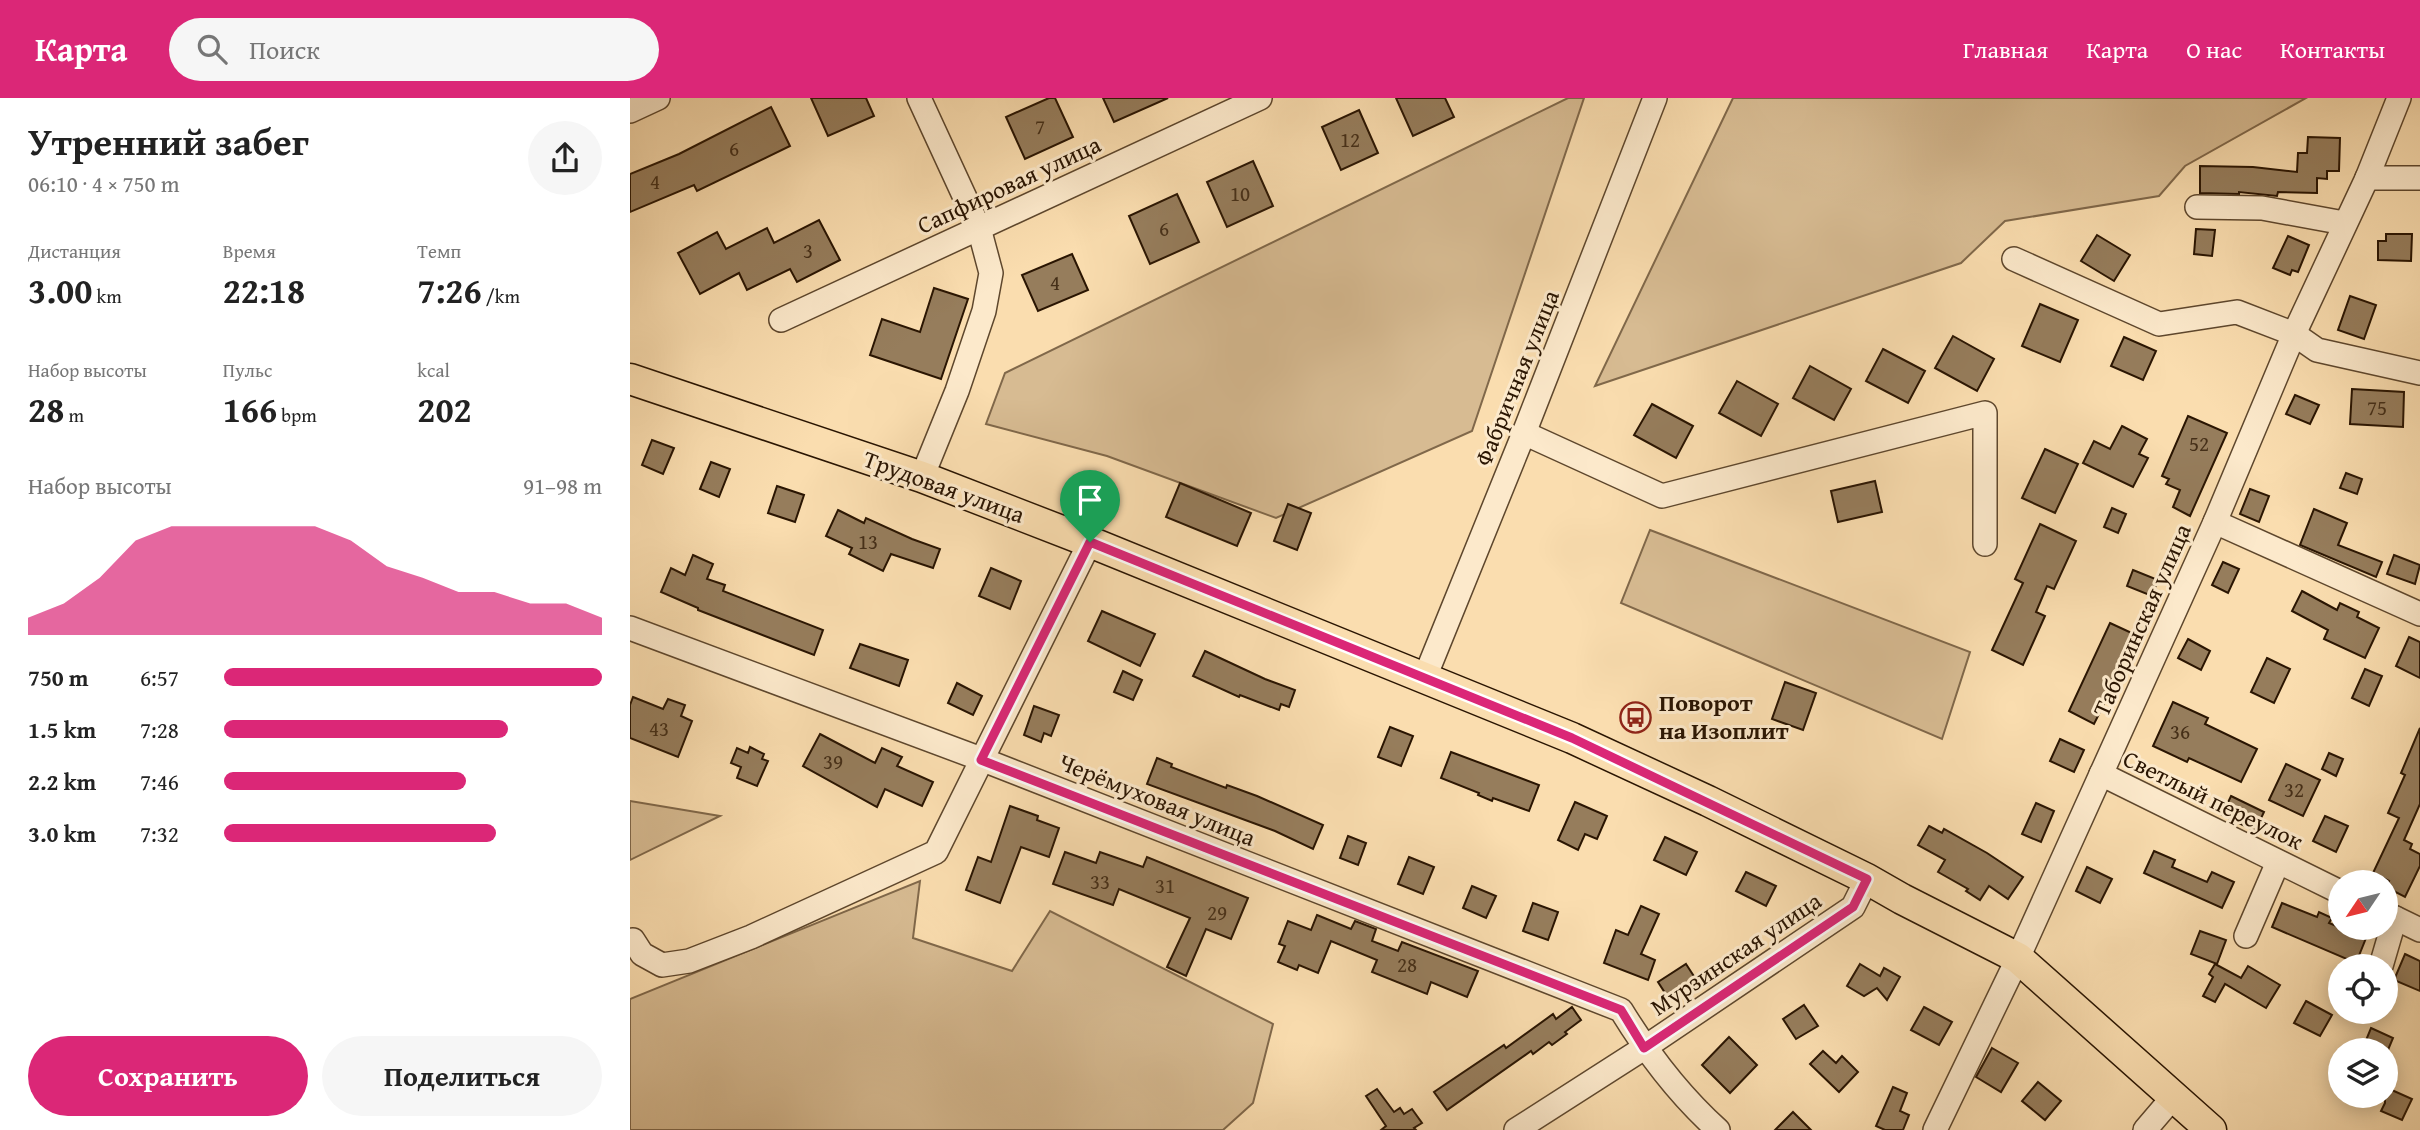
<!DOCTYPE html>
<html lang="ru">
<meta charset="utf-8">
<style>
body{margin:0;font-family:"Gentium Book Plus",serif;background:#f6f6f6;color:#222;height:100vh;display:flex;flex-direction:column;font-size:26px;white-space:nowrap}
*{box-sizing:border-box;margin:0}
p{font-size:23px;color:#767676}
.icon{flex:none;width:38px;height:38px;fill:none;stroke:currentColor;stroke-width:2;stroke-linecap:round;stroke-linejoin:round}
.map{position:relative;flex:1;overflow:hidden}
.drawer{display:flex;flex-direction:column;background:#fff;width:630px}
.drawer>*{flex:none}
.needle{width:46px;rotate:235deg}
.controls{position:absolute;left:1698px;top:772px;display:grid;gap:14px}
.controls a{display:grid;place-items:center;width:70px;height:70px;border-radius:50%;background:#fff;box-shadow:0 4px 18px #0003;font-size:35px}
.pin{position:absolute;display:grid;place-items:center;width:60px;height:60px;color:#fff;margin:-72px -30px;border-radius:50% 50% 50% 0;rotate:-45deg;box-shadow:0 0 7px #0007}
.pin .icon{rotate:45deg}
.round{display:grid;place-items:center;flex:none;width:74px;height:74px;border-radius:37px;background:#f6f6f6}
.overview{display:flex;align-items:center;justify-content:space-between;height:119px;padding:0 28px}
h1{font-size:38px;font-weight:800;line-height:52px}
.figures{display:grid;grid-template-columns:repeat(3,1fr);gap:10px;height:119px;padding:7px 28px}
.figures div{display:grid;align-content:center}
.figures b{font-size:35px;font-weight:800}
.figures small{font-size:19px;font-weight:400}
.figures p{font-size:19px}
.chart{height:196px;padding:14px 28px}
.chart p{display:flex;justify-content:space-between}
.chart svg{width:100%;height:126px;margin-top:7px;fill:#db2777;opacity:.7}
.cta{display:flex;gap:14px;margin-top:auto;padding:14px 28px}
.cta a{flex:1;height:80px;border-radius:42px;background:#db2777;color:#fff;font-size:28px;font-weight:800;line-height:80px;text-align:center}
.cta a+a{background:#f6f6f6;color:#222}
ul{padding:0 28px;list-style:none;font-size:23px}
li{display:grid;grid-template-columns:112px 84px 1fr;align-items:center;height:52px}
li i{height:18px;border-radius:9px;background:#db2777}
header{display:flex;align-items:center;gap:42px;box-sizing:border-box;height:98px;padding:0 35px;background:#db2777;color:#fff}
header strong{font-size:33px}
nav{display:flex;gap:38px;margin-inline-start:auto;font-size:24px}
.search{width:490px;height:63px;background:#f6f6f6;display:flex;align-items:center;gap:18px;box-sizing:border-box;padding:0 24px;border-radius:38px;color:#767676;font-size:26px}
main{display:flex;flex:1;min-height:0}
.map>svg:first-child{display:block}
.green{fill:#d7bb92;stroke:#80684a;stroke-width:2}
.building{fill:#967d5c;stroke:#2a1502;stroke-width:2}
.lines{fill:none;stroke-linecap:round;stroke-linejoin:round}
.minor-casing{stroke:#5e472d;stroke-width:26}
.major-casing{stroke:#2a1502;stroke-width:33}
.minor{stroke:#fce9cb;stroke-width:23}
.major{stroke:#faddaf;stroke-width:30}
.route-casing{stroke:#fff;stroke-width:14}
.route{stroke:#db2777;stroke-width:9}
.labels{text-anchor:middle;stroke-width:6;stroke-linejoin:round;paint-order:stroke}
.number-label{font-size:21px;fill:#452f18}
.street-label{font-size:24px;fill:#2a1502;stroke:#fce9cb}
.poi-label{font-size:24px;font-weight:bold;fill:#2a1502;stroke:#fce9cb;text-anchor:start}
</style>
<header>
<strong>Карта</strong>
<div class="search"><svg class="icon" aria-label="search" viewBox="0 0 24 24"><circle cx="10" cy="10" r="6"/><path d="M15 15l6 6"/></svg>Поиск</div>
<nav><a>Главная</a><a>Карта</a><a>О нас</a><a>Контакты</a></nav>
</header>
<main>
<section class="drawer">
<div class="overview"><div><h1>Утренний забег</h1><p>06:10 · 4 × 750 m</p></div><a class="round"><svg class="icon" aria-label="share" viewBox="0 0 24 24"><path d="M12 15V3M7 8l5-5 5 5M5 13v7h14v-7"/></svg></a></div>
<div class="figures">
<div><p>Дистанция</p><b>3.00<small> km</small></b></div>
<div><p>Время</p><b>22:18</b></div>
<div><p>Темп</p><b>7:26<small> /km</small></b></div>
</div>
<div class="figures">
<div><p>Набор высоты</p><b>28<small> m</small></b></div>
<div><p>Пульс</p><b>166<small> bpm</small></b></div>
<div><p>kcal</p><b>202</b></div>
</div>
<div class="chart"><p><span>Набор высоты</span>91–98 m</p>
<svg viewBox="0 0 160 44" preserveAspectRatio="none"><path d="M0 44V38L10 33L20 24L30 11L40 6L50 6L60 6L70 6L80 6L90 11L100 20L110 24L120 29L130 29L140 33L150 33L160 38V44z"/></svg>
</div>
<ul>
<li><b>750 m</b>6:57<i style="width:100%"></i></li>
<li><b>1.5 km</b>7:28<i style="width:75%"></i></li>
<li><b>2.2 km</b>7:46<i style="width:64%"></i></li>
<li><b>3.0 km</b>7:32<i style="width:72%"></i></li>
</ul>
<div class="cta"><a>Сохранить</a><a>Поделиться</a></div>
</section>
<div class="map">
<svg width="1790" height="1032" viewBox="0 0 1790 1032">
<rect width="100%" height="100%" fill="#faddaf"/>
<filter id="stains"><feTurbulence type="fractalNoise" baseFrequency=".00286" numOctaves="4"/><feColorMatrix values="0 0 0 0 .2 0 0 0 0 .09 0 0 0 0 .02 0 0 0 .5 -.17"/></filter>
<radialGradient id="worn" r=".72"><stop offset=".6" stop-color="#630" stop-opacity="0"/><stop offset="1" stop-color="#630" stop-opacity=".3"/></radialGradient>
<g class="green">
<polygon points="938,0 954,0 842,333 646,420 477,358 356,326 375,275"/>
<polygon points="1103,0 1676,0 1555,68 1529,98 1375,123 1331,165 965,288"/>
<polygon points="1020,432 1340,554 1312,641 991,505"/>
<polygon points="0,703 90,718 0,762"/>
<polygon points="290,783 283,840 382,873 420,813 643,926 623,1005 593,1032 0,1032 0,901"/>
</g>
<g class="building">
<polygon points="181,0 236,0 244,18 198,38"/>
<polygon points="419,0 425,0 443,39 395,61 376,19"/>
<polygon points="473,0 538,0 484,24"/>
<polygon points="766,0 815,0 824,19 783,38"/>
<polygon points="141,9 160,48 67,93 64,87 0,114 0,76 49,56"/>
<polygon points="729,12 748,55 711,72 692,29"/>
<polygon points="1678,39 1710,40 1709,73 1697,73 1697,81 1687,80 1687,95 1648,94 1647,98 1609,94 1609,96 1570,95 1570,68 1623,69 1667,74 1668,55 1677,55"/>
<polygon points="623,63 643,108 597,129 577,84"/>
<polygon points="547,96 569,144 520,166 499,118"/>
<polygon points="189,122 210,162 167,184 160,171 117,192 109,175 70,196 48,155 87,134 96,151 137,130 144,145"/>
<polygon points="1566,131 1585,132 1582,158 1564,156"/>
<polygon points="1756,136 1782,136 1781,163 1748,162 1748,143 1756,143"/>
<polygon points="1467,137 1500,157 1484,183 1451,163"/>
<polygon points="1658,138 1679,147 1668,174 1662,172 1660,177 1643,170"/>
<polygon points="442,156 458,192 408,213 392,177"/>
<polygon points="304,190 338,201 311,281 240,257 252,221 290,234"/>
<polygon points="1720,198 1746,207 1734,241 1708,232"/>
<polygon points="1410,206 1448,222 1430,264 1392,248"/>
<polygon points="1323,238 1364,261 1347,293 1305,270"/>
<polygon points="1494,239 1526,253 1513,282 1481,268"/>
<polygon points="1253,251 1295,273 1278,305 1236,283"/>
<polygon points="1180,268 1221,291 1204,322 1163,300"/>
<polygon points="1107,283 1148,306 1131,338 1089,315"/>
<polygon points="1722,291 1774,294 1773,329 1720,326"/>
<polygon points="1665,297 1689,307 1680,326 1656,316"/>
<polygon points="1022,306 1063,328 1046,360 1004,337"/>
<polygon points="1558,318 1597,335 1560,418 1543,409 1550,392 1536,386 1539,381 1532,378"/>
<polygon points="1492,328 1517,341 1509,356 1518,360 1503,389 1453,365 1464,343 1480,351"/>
<polygon points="22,342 44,350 33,376 12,367"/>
<polygon points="1415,351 1448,366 1425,415 1392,400"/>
<polygon points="81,364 100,371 89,399 70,391"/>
<polygon points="1716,375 1732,381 1727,396 1710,390"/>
<polygon points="1245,383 1252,414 1208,424 1201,393"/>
<polygon points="550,385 621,415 607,448 536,419"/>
<polygon points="147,388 174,397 165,424 138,415"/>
<polygon points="1620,391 1639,398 1629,424 1610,416"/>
<polygon points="658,406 681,415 667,452 644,443"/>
<polygon points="1482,410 1496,416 1488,435 1474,429"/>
<polygon points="1684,411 1717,425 1708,447 1752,464 1746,479 1670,447"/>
<polygon points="208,412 234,425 236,420 282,441 310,451 303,470 261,456 253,473 219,456 222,450 196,438"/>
<polygon points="1410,426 1446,443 1424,491 1417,488 1406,514 1415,518 1393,567 1362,552 1393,485 1385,481"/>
<polygon points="63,457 83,466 77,481 95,487 93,493 193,532 184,557 68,512 68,510 31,494 41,470 55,477"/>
<polygon points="1764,457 1790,467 1785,486 1757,476"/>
<polygon points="1593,464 1609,471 1598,495 1582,487"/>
<polygon points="361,470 391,483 380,511 349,498"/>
<polygon points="1503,472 1528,482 1522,498 1497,488"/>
<polygon points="1672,493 1707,512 1710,505 1729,514 1727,519 1749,530 1735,560 1694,541 1698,532 1662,513"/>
<polygon points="472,513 525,536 510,568 458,543"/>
<polygon points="1480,525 1506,537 1497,555 1494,554 1479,588 1482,590 1464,626 1439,613"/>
<polygon points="1779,539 1790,544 1790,580 1766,568"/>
<polygon points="1558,541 1580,553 1571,572 1548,560"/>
<polygon points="230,546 278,562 269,588 220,570"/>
<polygon points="575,553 635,581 665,592 659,609 651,606 649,612 610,597 609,599 563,578"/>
<polygon points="1637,560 1660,571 1644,605 1621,594"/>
<polygon points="1735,571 1752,578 1739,608 1722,600"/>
<polygon points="493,573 512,582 503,602 484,594"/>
<polygon points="1155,584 1186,595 1173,632 1142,621"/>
<polygon points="327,585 352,598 343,617 318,605"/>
<polygon points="3,599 33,611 38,601 55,607 51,618 62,623 48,659 0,640 0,607"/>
<polygon points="1543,604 1578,620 1575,626 1627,651 1611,684 1559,660 1557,664 1523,648"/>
<polygon points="404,608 429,617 421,638 414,635 411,644 394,637"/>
<polygon points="760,629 783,638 771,668 748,659"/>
<polygon points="1790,630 1790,706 1774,742 1782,746 1780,751 1790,756 1790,768 1775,799 1756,789 1759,783 1743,775 1769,720 1758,715 1775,677 1771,675"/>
<polygon points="190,636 245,665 252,650 272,659 267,668 303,684 292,708 255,691 247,709 173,668"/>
<polygon points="1430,641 1454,652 1444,674 1420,663"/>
<polygon points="120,649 134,656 132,661 138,663 127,688 107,680 111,669 101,665 107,650 118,655"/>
<polygon points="821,654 909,687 899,713 863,700 862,703 848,697 849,695 811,680"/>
<polygon points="1699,655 1713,661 1706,678 1692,671"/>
<polygon points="527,660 542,666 541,669 596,690 597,687 627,698 693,727 683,751 645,733 517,686"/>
<polygon points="1656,666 1690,682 1673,718 1639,702"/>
<polygon points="1601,698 1634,714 1625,733 1592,717"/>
<polygon points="945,704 977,718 967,741 955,736 948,752 928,742"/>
<polygon points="1406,705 1424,713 1411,744 1392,736"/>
<polygon points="380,708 408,718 407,722 429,730 419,759 391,749 370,805 336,792 348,759 361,764"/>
<polygon points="1695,718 1718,728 1706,754 1683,743"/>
<polygon points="1299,728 1312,735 1314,731 1357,755 1393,779 1378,801 1359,788 1350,802 1336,793 1338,791 1308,774 1315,762 1288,747"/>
<polygon points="718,738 736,745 728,767 710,760"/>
<polygon points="1035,739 1067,754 1056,777 1024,762"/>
<polygon points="1524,753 1545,762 1542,769 1577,784 1582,774 1604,784 1592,810 1514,775"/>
<polygon points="435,754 466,765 470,754 513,769 517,759 618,800 601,841 576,831 556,878 537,869 560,820 489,791 483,807 423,786"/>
<polygon points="779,759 804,769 793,796 768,786"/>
<polygon points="1457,769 1482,781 1470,805 1446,793"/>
<polygon points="1116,774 1146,788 1136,808 1106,793"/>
<polygon points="842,788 866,798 856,820 833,810"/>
<polygon points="903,805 928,814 918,842 893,833"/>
<polygon points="1652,805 1687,819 1689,814 1702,820 1699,825 1736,840 1726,865 1642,829"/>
<polygon points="1011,808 1029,816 1011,856 1025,862 1018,882 974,865 986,832 998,837"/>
<polygon points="687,817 721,831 725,823 746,831 742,843 768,853 772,844 848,873 837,899 801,884 797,896 742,874 747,862 701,843 688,875 669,867 667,872 648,864 655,848 649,846 658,823 681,832"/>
<polygon points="1570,833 1596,842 1587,866 1561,856"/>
<polygon points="1775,856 1790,863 1790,893 1764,882"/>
<polygon points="1056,866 1067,883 1039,901 1028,884"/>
<polygon points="1230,866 1250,878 1254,870 1270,879 1257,902 1247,890 1234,898 1217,888"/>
<polygon points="1585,866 1611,880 1618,868 1650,887 1636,910 1595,886 1585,904 1573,898 1583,879 1579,876"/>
<polygon points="1676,903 1702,917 1690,938 1664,925"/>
<polygon points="1174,907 1188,928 1166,941 1153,921"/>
<polygon points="942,909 951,922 935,934 937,936 922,947 919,944 903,956 901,953 817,1012 804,994 874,947 876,950 923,916 926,921"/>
<polygon points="1294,909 1322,924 1309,947 1281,932"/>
<polygon points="1741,930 1763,940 1758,952 1732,952"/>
<polygon points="1099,939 1127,967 1100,995 1072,967"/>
<polygon points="1362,950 1388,965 1371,994 1346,979"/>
<polygon points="1193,953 1206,965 1212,958 1228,974 1209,994 1180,966"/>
<polygon points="1408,984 1431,1003 1415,1022 1392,1003"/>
<polygon points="1263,989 1277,995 1270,1013 1279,1017 1273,1032 1255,1032 1246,1028"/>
<polygon points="1755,989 1782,1001 1772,1022 1751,1013 1755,1005"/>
<polygon points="747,991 764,1014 770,1010 774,1016 782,1011 792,1025 784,1030 786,1032 751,1032 756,1028 736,998"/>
<polygon points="1163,1014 1181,1032 1145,1032"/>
</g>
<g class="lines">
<defs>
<g id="minor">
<polyline points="289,0 349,130 361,175 354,213 327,293 292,379"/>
<polyline points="0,13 28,0"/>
<polyline points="1737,80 1790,80"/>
<polyline points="1567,109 1632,110 1714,125"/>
<polyline points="1384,161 1529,226 1607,214 1664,236 1687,252 1790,275"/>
<polyline points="151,222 630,0"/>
<polyline points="894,335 1032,398 1355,315 1355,446"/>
<polyline points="1585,424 1790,516"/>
<path d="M 0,530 L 351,661 L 991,912 C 1018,956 1049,997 1088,1032"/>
<polyline points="795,579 894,335 1025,0"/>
<polyline points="1471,676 1710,794"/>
<polyline points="1755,815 1790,832"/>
<polyline points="1616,838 1648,764"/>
<polyline points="3,842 12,856 32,867 59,863 121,839 306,754 460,444"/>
<polyline points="1751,868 1765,820"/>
<polyline points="886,1032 1014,950 1223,809 1237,781"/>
<polyline points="1305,1032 1388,860 1585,424 1664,236 1737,80 1769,0"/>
<polyline points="1515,1032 1544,998"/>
</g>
<polyline id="major" points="0,281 292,379 460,444 942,640 1078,703 1237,781 1272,801 1388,860 1581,1032"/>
</defs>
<use href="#minor" class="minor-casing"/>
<use href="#major" class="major-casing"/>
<use href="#minor" class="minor"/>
<use href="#major" class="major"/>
</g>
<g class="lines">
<defs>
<polygon id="route" points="460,444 942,640 1237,781 1223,809 1014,950 991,912 351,662"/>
</defs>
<use href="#route" class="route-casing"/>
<use href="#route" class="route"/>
</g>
<defs>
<symbol id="bus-ring" viewBox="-11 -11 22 22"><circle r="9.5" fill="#fce9cb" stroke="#8f2418" stroke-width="1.5"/><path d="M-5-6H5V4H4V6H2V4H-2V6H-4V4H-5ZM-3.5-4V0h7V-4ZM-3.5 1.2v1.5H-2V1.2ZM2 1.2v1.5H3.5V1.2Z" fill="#8f2418"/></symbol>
</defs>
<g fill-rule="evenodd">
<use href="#bus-ring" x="988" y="602" width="35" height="35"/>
</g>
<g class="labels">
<g class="number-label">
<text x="410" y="36">7</text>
<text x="720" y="49">12</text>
<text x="104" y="58">6</text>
<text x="25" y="91">4</text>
<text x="610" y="103">10</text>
<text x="534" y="138">6</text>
<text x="178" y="160">3</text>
<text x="425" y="192">4</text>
<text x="1747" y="317">75</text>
<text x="1569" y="353">52</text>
<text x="238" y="451">13</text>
<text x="29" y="638">43</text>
<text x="1550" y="641">36</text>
<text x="203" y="671">39</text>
<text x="1664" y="699">32</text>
<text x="470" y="791">33</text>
<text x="535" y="795">31</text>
<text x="587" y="822">29</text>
<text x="777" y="874">28</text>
</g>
<g class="street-label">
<text transform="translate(379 87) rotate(-25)" y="8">Сапфировая улица</text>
<text transform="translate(887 280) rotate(-68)" y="8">Фабричная улица</text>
<text transform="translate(314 389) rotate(20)" y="8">Трудовая улица</text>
<text transform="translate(1512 522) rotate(-66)" y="8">Таборинская улица</text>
<text transform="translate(527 702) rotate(22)" y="8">Черёмуховая улица</text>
<text transform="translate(1583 702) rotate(26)" y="8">Светлый переулок</text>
<text transform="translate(1106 856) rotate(-34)" y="8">Мурзинская улица</text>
</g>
<g class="poi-label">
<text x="1029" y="613">Поворот<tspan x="1029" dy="28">на Изоплит</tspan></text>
</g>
</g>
<rect width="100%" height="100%" filter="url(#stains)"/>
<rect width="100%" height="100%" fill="url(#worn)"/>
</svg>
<div class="controls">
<a><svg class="needle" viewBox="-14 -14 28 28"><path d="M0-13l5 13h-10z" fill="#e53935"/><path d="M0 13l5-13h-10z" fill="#767676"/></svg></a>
<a><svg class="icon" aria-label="locate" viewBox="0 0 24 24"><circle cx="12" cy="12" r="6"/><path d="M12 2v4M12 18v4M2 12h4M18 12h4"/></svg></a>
<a><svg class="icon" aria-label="layers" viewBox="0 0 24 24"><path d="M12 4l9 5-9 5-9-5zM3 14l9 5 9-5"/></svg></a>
</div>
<div class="pin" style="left:460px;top:444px;background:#1e9e55"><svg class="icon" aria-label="arrive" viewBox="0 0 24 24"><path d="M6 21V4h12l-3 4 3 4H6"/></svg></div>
</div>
</main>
